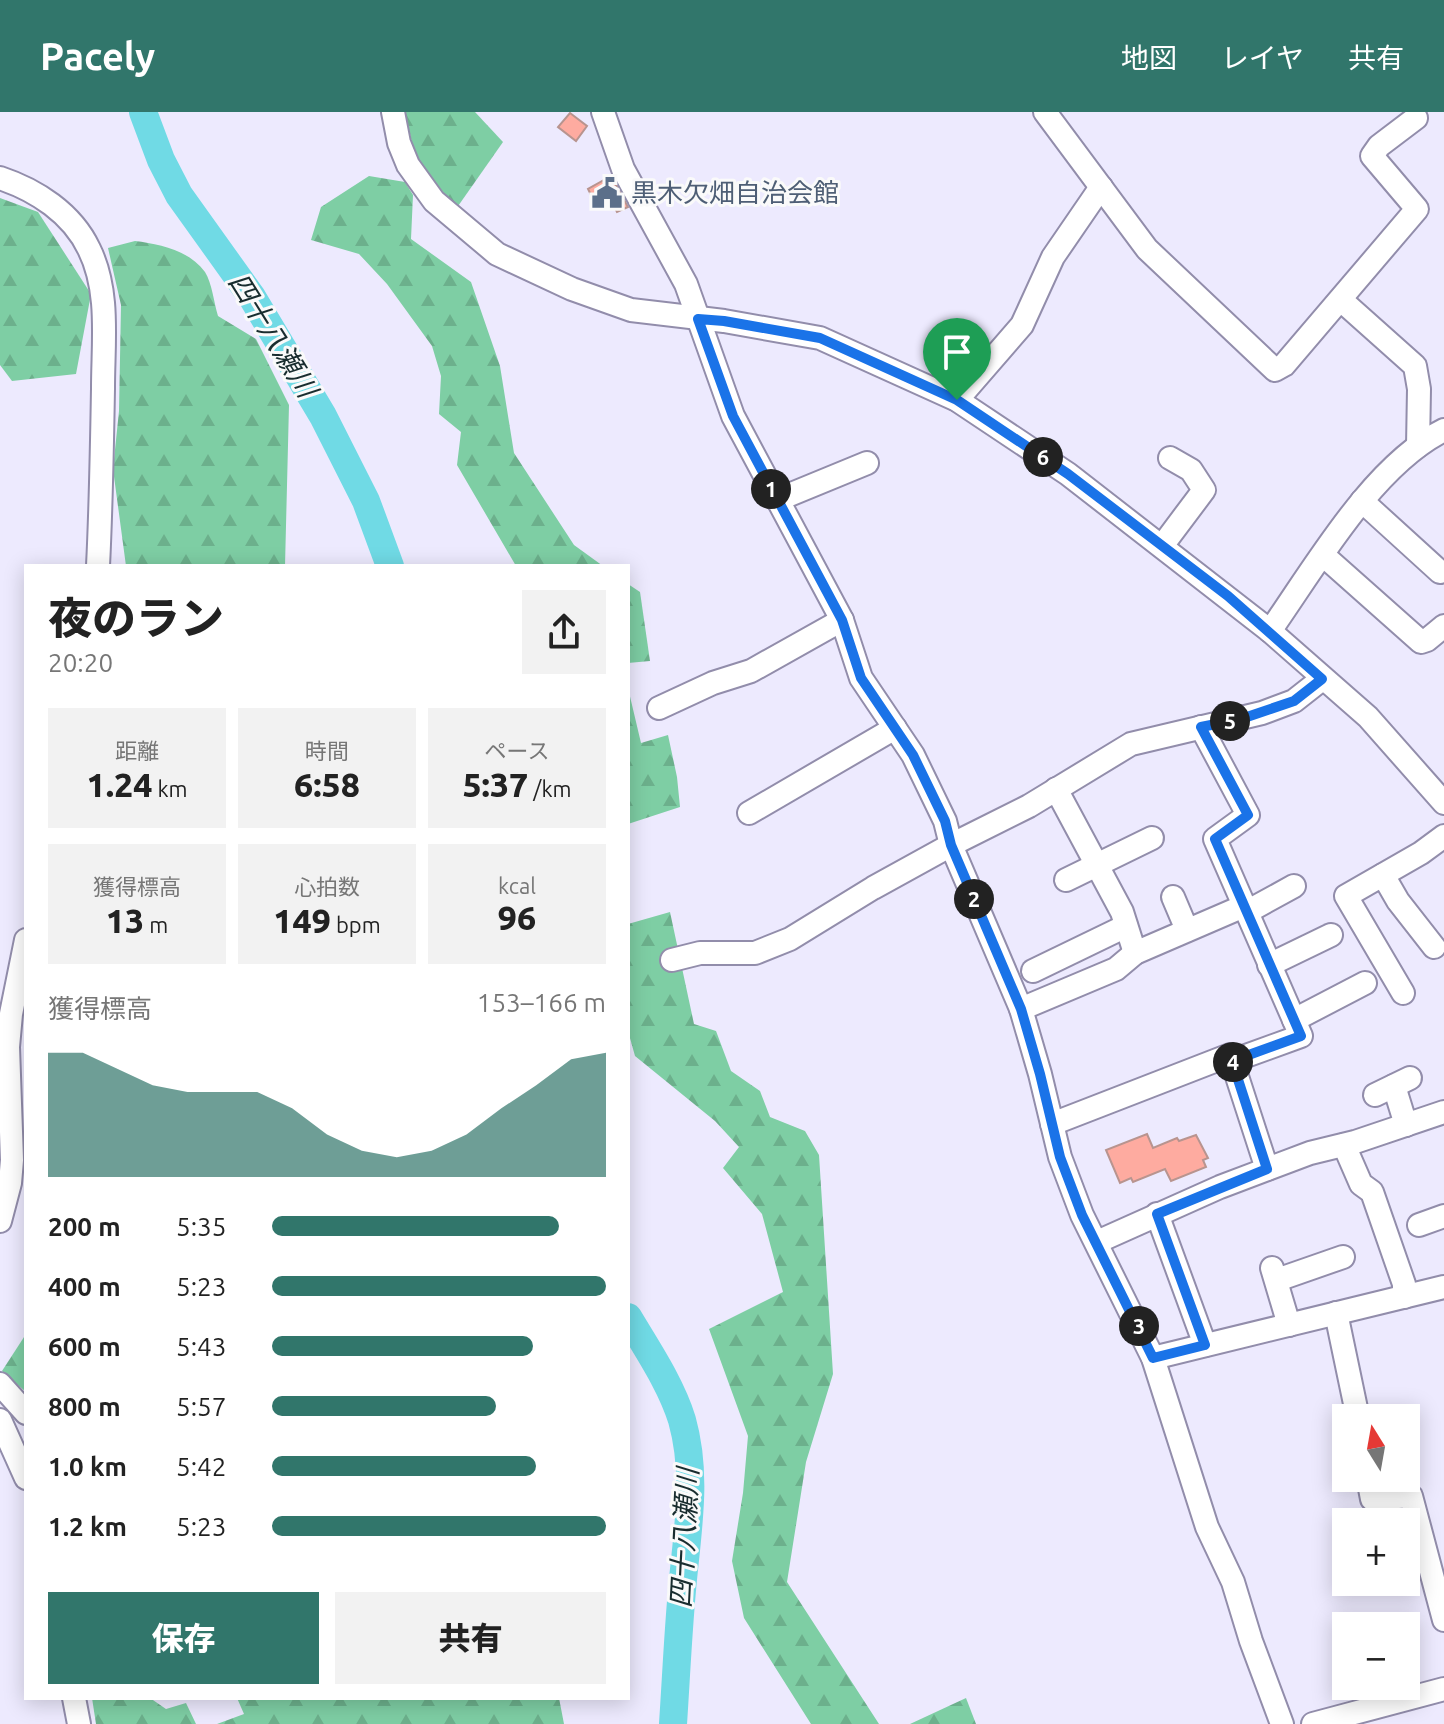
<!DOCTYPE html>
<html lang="ja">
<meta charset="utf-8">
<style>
body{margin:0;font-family:Ubuntu,"Noto Sans JP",sans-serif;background:#f2f2f2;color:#222;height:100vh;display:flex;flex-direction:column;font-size:30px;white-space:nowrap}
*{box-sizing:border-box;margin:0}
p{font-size:26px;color:#767676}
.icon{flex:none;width:44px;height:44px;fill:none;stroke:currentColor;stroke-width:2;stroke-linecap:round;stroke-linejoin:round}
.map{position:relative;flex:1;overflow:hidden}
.drawer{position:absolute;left:24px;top:452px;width:606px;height:1136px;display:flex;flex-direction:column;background:#fff;border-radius:0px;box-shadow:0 4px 20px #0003}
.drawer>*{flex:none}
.needle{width:52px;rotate:349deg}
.tools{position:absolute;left:1332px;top:1292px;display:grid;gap:16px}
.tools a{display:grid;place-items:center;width:88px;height:88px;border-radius:0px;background:#fff;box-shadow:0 4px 20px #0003;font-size:40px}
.pin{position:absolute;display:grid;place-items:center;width:68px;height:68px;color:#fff;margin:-82px -34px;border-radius:50% 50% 50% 0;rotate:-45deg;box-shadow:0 0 8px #0007}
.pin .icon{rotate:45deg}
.km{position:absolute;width:40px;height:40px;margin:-20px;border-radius:50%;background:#222;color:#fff;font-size:22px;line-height:40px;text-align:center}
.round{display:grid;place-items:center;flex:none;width:84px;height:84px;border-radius:0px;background:#f2f2f2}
.summary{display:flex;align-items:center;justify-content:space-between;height:136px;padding:0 24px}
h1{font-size:44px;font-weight:800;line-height:60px}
.stats{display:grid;grid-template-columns:repeat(3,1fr);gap:12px;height:136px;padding:8px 24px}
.stats div{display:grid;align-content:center;border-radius:0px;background:#f2f2f2;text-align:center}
.stats b{font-size:34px;font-weight:800}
.stats small{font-size:22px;font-weight:400}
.stats p{font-size:22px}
.chart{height:224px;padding:16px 24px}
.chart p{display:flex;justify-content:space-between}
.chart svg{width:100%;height:144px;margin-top:8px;fill:#31766b;opacity:.7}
.action{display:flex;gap:16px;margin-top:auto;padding:16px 24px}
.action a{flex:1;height:92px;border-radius:0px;background:#31766b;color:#fff;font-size:32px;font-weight:800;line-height:92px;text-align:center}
.action a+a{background:#f2f2f2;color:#222}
ul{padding:0 24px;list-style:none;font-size:26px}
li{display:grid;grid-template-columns:128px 96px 1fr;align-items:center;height:60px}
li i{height:20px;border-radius:10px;background:#31766b}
header{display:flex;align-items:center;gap:48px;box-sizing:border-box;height:112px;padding:0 40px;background:#31766b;color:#fff}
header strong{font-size:38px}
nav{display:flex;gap:44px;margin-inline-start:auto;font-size:28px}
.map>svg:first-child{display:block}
.forest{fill:url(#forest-firs)}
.park{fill:url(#park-dots)}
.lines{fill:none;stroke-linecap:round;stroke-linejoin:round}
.river{stroke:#70dae5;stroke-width:28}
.building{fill:#feaba0;stroke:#b8948f;stroke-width:2}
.minor-casing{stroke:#928dab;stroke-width:26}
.minor{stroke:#fff;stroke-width:22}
.route-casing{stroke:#fff;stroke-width:16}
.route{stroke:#1a73e8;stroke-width:10}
.labels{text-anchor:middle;stroke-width:6;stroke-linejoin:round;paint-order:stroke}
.service-label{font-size:26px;fill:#4e5e75;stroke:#fafafa;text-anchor:start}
.water-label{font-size:28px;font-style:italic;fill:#192d2f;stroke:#fafafa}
</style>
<header>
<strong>Pacely</strong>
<nav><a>地図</a><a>レイヤ</a><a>共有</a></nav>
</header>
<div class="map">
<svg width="1444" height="1612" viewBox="0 0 1444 1612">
<defs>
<pattern id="forest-firs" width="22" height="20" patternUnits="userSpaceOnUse" patternTransform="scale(2)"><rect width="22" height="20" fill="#7ecea4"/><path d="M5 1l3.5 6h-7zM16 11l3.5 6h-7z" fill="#6cb08c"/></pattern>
<pattern id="park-dots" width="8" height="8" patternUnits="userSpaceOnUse" patternTransform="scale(2)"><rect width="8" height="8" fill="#ade8c7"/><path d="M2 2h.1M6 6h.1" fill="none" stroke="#94c6aa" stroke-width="1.8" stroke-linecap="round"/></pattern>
</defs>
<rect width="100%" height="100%" fill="#edeafe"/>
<g class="forest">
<polygon points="405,0 475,0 503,30 456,97 415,44"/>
<polygon points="369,64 405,70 413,83 411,127 471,170 500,254 514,341 574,433 603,454 516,454 457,353 461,320 439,302 441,264 432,234 387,172 359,142 311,128 321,95"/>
<polygon points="0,86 38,100 91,182 76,262 12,269 0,253"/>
<path d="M 135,129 C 159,132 189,138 205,160 C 212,171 214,191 218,204 L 256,227 L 289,293 L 285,454 L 126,454 L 113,357 L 119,299 L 121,193 L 108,136 Z"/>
<polygon points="628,472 640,480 650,549 628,551"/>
<polygon points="628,576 641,631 668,623 677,665 680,695 628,712"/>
<polygon points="670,800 694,912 716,919 731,959 760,979 770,1005 805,1019 819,1043 833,1262 806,1350 787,1470 879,1612 811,1612 744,1506 732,1449 743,1381 748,1324 709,1217 783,1180 762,1102 723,1056 739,1035 715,1009 635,944 628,919 628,812"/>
<polygon points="26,1222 26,1280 2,1259"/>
<polygon points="92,1586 150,1586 166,1597 186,1591 196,1612 96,1612"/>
<polygon points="237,1586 559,1586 564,1612 217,1612 244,1602"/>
<polygon points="966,1586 976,1612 910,1612"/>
</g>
<polygon class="park" points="1404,1389 1415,1414 1406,1417 1406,1410 1383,1410 1379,1396"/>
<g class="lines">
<g class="river">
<polyline points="143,0 161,48 179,83 252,185 323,304 366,389 390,454"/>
<path d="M 628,1205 C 647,1237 671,1272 682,1308 C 698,1365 687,1420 682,1478 C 678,1522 676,1567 673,1612"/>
</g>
</g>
<g class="building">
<polygon points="570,1 587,14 576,29 558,15"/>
<polygon points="611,64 628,95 617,100 612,90 607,92 603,85 594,89 588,77"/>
<polygon points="1147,1022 1153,1036 1177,1026 1179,1029 1196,1023 1208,1046 1203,1048 1206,1055 1171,1069 1165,1057 1133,1070 1131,1066 1120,1071 1106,1038"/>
</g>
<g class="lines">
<defs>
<g id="minor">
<polyline points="393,0 399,31 408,53 434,89 497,142 572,177 631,198 724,209 820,226 957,288 1068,362 1270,519 1368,605 1444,691"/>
<polyline points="603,0 623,57 686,172 733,304 842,508 861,566 913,643 945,709 951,733 1021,897 1040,962 1060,1045 1082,1103 1153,1246 1207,1415 1233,1470 1251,1529 1282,1612"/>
<polyline points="1045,0 1147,137 1275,258 1284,253 1417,97 1372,44 1379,34 1416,6"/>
<path d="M 0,66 C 36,78 72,101 89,137 C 110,179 103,230 103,276 C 102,335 101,395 98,454"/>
<polyline points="1341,188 1415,254 1419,277 1418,334"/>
<polyline points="957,288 1022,213 1053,145 1101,75"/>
<polyline points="777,388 867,351"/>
<polyline points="1362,389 1440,460"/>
<polyline points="1162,434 1204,378 1191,358 1170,346"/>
<polyline points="1323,443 1421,530 1427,528 1444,514"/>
<path d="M 1270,519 C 1315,455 1373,353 1444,318"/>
<polyline points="659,596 713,571 751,559 842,508"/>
<polyline points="1056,677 1122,800 1135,841"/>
<polyline points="749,701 895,616"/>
<polyline points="1383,763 1398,789 1434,835"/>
<polyline points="1066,768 1152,726"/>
<polyline points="1173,785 1187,818"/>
<polyline points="672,848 700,841 755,841 790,827 873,776 951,733 1029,694 1131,632 1262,601 1294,589 1322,567"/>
<polyline points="1269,853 1331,823"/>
<polyline points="1033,859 1126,814"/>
<polyline points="1403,881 1346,784 1421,741 1444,724"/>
<polyline points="1021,897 1116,857 1135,841 1244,794 1254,796 1294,774"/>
<polyline points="1294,908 1365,871"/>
<polyline points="1232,949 1267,1057"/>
<polyline points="1394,974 1406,1013"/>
<polyline points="1375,983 1410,966"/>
<polyline points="1052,1012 1230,943 1232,949 1301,924 1215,727 1248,703 1201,615"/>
<polyline points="1344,1033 1361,1072 1372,1080 1404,1172 1404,1185"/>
<polyline points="1157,1102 1205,1233"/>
<polyline points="0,1109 10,1071 12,1048 8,935 11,902 26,828"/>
<polyline points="1419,1113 1444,1104"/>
<polyline points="1097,1130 1220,1075 1310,1041 1355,1030 1444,1000"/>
<polyline points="1272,1156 1289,1213"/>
<polyline points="1277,1168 1343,1145"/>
<polyline points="1336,1201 1358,1306"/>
<polyline points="1153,1246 1444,1175"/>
<polyline points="0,1272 26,1301"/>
<polyline points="0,1308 26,1366"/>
<polyline points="1368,1366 1372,1387 1411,1384 1444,1508"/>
<polyline points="74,1586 79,1612"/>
<polyline points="1313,1612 1444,1577"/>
</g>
</defs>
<use href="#minor" class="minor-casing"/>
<use href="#minor" class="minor"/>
</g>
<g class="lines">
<defs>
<polygon id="route" points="698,207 724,209 820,226 957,288 1068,362 1228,484 1322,567 1294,589 1241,607 1201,615 1248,703 1215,727 1301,924 1232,949 1267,1057 1157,1102 1205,1233 1153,1246 1082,1103 1060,1045 1040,962 1021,897 951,733 945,709 913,643 861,566 842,508 733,304"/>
</defs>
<use href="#route" class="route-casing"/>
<use href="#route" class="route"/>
</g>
<defs>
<symbol id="civic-bare" viewBox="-9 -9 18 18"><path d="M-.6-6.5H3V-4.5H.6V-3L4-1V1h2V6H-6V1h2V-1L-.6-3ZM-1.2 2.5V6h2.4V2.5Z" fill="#5c6f8a" stroke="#fafafa" stroke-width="2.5" paint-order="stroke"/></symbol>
</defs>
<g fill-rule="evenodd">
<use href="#civic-bare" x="585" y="59" width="44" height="44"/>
</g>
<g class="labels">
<g class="service-label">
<text x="631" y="90">黒木欠畑自治会館</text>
</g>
<g class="water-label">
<text transform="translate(273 223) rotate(58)" y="10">四十八瀬川</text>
<text transform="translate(684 1426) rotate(-87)" y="10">四十八瀬川</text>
</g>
</g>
</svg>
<div class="tools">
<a><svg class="needle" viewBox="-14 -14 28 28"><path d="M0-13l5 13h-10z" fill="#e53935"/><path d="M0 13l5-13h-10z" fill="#767676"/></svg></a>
<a>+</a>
<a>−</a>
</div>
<div class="pin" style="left:957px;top:288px;background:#1e9e55"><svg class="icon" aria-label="arrive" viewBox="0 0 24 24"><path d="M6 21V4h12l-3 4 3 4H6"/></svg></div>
<b class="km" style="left:771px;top:377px">1</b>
<b class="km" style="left:974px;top:787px">2</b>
<b class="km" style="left:1139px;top:1214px">3</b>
<b class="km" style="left:1233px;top:950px">4</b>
<b class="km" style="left:1230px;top:609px">5</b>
<b class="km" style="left:1043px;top:345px">6</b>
<section class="drawer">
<div class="summary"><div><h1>夜のラン</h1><p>20:20</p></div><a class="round"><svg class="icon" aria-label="share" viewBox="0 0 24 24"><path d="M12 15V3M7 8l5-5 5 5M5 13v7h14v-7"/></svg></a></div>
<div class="stats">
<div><p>距離</p><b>1.24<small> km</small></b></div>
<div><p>時間</p><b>6:58</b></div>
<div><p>ペース</p><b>5:37<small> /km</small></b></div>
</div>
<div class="stats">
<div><p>獲得標高</p><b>13<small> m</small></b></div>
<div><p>心拍数</p><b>149<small> bpm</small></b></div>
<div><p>kcal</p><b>96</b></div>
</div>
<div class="chart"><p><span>獲得標高</span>153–166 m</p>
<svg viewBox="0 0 160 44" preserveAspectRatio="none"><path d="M0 44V6L10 6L20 11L30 16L40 18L50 18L60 18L70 23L80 31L90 36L100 38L110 36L120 31L130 23L140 16L150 8L160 6V44z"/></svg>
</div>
<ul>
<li><b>200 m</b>5:35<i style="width:86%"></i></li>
<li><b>400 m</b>5:23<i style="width:100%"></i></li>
<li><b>600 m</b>5:43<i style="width:78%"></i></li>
<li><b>800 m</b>5:57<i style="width:67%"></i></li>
<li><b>1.0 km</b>5:42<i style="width:79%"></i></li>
<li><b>1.2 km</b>5:23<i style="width:100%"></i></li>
</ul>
<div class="action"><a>保存</a><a>共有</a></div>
</section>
</div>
